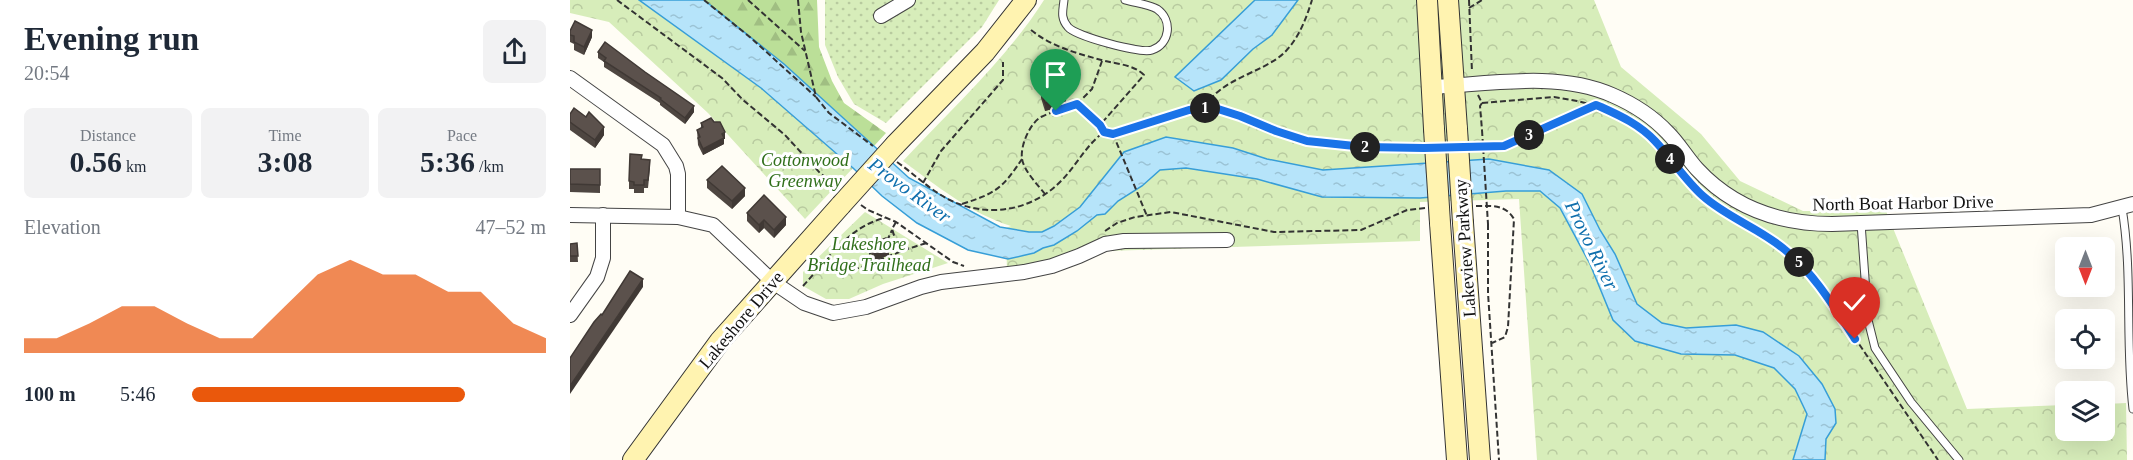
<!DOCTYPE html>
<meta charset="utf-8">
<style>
body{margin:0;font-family:Georgia,serif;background:#f2f2f3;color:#1f2937;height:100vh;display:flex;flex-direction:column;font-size:22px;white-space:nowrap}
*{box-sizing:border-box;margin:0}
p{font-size:20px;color:#747a83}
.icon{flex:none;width:33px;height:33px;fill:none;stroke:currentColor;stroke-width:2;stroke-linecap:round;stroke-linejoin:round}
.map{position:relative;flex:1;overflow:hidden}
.details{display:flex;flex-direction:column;background:#fff;width:570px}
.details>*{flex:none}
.needle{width:39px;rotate:180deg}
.tools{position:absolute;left:1485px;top:237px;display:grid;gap:12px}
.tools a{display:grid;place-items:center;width:60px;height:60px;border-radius:9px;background:#fff;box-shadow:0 6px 24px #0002;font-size:30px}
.pin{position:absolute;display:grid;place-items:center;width:51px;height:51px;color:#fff;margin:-62px -26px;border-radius:50% 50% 50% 0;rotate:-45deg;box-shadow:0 0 6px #0007}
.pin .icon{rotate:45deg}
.km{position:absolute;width:30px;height:30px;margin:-15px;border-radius:50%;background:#222;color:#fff;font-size:16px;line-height:30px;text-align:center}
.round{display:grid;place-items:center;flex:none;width:63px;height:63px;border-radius:9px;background:#f2f2f3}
.headline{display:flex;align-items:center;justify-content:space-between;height:102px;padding:0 24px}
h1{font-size:33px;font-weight:600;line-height:45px}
.figures{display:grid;grid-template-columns:repeat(3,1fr);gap:9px;height:102px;padding:6px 24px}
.figures div{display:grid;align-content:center;border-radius:9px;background:#f2f2f3;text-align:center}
.figures b{font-size:30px;font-weight:600}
.figures small{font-size:16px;font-weight:400}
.figures p{font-size:16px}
.chart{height:168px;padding:12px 24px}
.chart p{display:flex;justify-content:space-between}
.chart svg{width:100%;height:108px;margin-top:6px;fill:#ea580c;opacity:.7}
ul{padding:0 24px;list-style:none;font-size:20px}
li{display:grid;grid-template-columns:96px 72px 1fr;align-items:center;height:45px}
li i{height:15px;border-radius:8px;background:#ea580c}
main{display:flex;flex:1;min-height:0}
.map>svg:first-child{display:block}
.grass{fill:url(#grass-dots)}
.forest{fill:url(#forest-firs)}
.park{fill:url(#park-crowns)}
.water{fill:url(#water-ripples);stroke:#379ed7;stroke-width:1.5}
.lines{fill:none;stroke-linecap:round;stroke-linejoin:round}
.lane-casing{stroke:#444;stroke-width:9}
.street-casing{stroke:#444;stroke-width:16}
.secondary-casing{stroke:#333;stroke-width:22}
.path{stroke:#333;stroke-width:2;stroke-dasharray:6 3;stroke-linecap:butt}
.lane{stroke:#fff;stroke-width:7}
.street{stroke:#fff;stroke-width:14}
.secondary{stroke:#fff3b0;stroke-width:20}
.secondary-bridge-casing{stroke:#333;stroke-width:22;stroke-linecap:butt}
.path-bridge{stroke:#333;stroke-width:2;stroke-dasharray:6 3;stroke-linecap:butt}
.secondary-bridge{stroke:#fff3b0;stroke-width:20}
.wall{fill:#4e4641}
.shaded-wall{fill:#403935}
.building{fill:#5b514c;stroke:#403935;stroke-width:1.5}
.route-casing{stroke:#fff;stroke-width:12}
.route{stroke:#1a73e8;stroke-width:8}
.labels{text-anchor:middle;stroke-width:6;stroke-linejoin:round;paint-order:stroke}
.park-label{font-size:18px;font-style:italic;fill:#306f1b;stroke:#fff}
.street-label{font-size:18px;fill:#111;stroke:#fff}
.water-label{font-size:20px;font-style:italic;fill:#0f6fad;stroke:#fff}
</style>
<main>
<section class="details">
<div class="headline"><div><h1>Evening run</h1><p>20:54</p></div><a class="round"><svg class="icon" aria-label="share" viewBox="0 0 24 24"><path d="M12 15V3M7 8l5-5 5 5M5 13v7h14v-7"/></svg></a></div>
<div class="figures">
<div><p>Distance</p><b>0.56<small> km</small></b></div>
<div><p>Time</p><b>3:08</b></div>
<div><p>Pace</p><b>5:36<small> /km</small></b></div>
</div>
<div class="chart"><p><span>Elevation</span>47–52 m</p>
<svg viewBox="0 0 160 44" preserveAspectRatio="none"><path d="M0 44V38L10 38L20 32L30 25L40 25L50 32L60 38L70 38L80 25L90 12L100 6L110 12L120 12L130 19L140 19L150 32L160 38V44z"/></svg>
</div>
<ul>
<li><b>100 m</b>5:46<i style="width:77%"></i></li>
</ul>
</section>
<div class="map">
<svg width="1563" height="460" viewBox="0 0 1563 460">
<defs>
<pattern id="grass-dots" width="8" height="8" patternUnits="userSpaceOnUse" patternTransform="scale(1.5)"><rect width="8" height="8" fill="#d7edba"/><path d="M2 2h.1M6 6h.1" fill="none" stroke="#b8ca9f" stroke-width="1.8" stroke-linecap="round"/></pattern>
<pattern id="forest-firs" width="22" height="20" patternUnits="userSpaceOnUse" patternTransform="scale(1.5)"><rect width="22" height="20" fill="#bbdf98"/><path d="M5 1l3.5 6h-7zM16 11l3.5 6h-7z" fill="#a0be82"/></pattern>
<pattern id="park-crowns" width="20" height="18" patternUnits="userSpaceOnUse" patternTransform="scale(1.5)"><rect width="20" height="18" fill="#d7edba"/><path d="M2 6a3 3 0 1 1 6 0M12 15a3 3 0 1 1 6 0" fill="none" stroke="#b8ca9f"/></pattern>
<pattern id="water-ripples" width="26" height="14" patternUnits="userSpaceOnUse" patternTransform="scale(1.5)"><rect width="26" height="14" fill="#b6e4fa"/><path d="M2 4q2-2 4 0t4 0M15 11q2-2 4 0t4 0" fill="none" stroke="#9bc3d5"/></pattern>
</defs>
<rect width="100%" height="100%" fill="#fffdf5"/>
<polygon class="grass" points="255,0 429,0 412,27 316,123 284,104 268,77 255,45"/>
<polygon class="forest" points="134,0 247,0 249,47 262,81 274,103 316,133 304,146"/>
<g class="park">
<polygon points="0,0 69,0 191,88 283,168 235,219 138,113 39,22 0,13"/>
<path d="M 474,0 L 1024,0 L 1051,67 L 1131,134 L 1170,181 L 1233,211 L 1316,211 L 1397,409 L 1495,405 L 1496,430 L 1534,430 L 1535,404 L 1556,403 L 1557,460 L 967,460 L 949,199 L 850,202 L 850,241 L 505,252 L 483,262 L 437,272 L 436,228 L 441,226 C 400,213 367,186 333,161 C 381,109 436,60 474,0 Z"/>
<polygon points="295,212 378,263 313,284 279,299 256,299 233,286 233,272"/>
</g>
<g class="water">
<polygon points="69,0 134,0 214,64 339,178 430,227 459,232 472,232 484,226 510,207 554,152 596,137 663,148 697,159 753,170 919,159 979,170 1012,194 1030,230 1045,254 1067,304 1092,323 1116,328 1166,325 1193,332 1229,356 1252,384 1265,409 1266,423 1256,439 1255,460 1223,460 1237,414 1225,389 1204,368 1165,355 1111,354 1065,341 1043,320 1020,264 990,208 970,191 936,191 850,198 752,197 687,179 616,168 590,170 572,186 548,201 535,214 527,215 507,231 484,245 473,248 464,253 438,259 398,250 347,223 312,196 283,168 191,88"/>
<polygon points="685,0 728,0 702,35 683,49 651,80 624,91 605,77"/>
</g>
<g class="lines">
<defs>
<g id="lane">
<path d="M 494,0 C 493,10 490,18 498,27 C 505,36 571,54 582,50 C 600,44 603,20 587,9 C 578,4 565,3 555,0"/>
<path d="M 1552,208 C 1563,274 1555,342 1563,409"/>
<polyline points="1291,223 1298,320 1305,348 1341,402 1389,460"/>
</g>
<g id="street">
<polyline points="311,16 338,0"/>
<polyline points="0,78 93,145 106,166 108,174 108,217"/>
<path d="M 862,87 C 919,84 988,71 1042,95 C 1063,104 1083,117 1098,133 C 1109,144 1117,158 1127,169 C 1163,208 1211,224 1262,224 L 1521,215 L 1563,204"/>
<polyline points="0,215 108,217 143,225 203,282 234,303 263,313 296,307 351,287 371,282 454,272 482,266 509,256 535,244 554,241 657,240"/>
<polyline points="0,315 27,277 33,258 33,215"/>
</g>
<g id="secondary">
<polyline points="857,0 864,129"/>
<polyline points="878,0 887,129"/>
<polyline points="325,145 415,52 456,0"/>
<polyline points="870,223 887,460"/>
<polyline points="893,223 910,460"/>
<polyline points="63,460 150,341 271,205"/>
</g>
</defs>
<use href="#lane" class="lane-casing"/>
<use href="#street" class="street-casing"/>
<use href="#secondary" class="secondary-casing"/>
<g class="path">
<polyline points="47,0 152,78 173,100 215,135 250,173 267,187"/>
<polyline points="134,0 181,38 246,97"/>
<polyline points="178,0 235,51"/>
<polyline points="228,0 231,32 246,97 259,113 303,146"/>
<polyline points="899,0 902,72"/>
<polyline points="899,8 912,0"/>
<path d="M 461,30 C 482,47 509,54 535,61 C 548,64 564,65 574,75 L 530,125"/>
<polyline points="532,61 522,89 507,104 530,125 534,132"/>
<polyline points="908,95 912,103 910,106 912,130"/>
<polyline points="912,103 984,97 1007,101 1031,107 1067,125 1084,140 1111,174 1138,200 1162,218 1213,248 1244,278 1368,460"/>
<path d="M 636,108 C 646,80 693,73 714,53 C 729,38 736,19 742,0"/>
<polyline points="543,134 577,216"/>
<polyline points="902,147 934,146 1026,105"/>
<path d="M 327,162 C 344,174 358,188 376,198 C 414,219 461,212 491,181 C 507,165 516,145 534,132 L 543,134 C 576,124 613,105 648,109 L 737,141 L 794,147 L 852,148"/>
<polyline points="353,183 371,151 433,80 433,62"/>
<path d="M 475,194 C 468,185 454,171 452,159 C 450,146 460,123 471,117 C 483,111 496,109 507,104"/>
<path d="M 392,204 C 426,193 432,189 452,159"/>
<polyline points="291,205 298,210 326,222 383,262 394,266"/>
<path d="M 906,206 C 922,206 935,204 944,219 L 938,327 L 935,337 L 922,343"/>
<polyline points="326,222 322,229 329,251"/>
<polyline points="918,224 918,293 929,460"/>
<polyline points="535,231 547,223 565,217 601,212 704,232 791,230 837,210 855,208"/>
<polyline points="317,241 322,230"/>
<polyline points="303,263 298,247 303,246"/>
<path d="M 283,270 C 308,261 331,250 357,243"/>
<path d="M 233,286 C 257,260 279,226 315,218"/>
</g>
<use href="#lane" class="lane"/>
<use href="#street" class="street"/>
<use href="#secondary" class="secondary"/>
<defs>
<g id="secondary-bridge">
<polyline points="864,129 870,223"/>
<polyline points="887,129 893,223"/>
<polyline points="271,205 325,145"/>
</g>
</defs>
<use href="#secondary-bridge" class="secondary-bridge-casing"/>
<polyline class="path-bridge" points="912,130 918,224"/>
<use href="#secondary-bridge" class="secondary-bridge"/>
</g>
<g class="wall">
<polygon points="0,31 22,37 14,55 4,50 4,44 0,42"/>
<polygon points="28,52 124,112 115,124 90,105 90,103 34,67 34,62 28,58"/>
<polygon points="471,90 496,105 475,111 471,98"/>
<polygon points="0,114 34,135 25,148 0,130"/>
<polygon points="144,122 155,139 154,139 154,144 133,155 128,145 127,130 131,128 131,123"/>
<polygon points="71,159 80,168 78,188 74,188 74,193 64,193 64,189 59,189 59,181"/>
<polygon points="0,169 30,169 30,193 0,192"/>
<polygon points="137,180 175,196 162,209 137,188"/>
<polygon points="177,213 216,225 204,238 194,228 189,233 177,221"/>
<polygon points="7,243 8,262 0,262 0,244"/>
<polygon points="300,244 319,255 304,261 300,251"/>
</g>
<g class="shaded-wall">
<polygon points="22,30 22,37 14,55 14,47"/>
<polygon points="496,97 496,105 475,111 475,103"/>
<polygon points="124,106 124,112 115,124 115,118"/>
<polygon points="34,127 34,135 25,148 25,140"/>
<polygon points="155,132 155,139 154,139 154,144 133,155 133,149 152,134"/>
<polygon points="175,188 175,196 162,209 162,201"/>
<polygon points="216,217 216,225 204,238 204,230"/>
<polygon points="194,220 194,228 189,233 189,225"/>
<polygon points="319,247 319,255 304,261 304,253"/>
<polygon points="73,279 73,287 0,394 0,386"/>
</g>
<g class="building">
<polygon points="5,21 22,30 14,47 4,42 4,36 0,35 0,31"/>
<polygon points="35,42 75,72 124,106 115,118 90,99 91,98 34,61 36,58 28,52"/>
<polygon points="492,85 496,97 475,103 471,90"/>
<polygon points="4,108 16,117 19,112 34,127 25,140 0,122 0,114"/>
<polygon points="141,118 144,122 150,122 155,132 152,134 154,138 133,149 128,138 130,137 127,130 133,127 131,123"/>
<polygon points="60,154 72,155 71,159 80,160 78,180 74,180 74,185 64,185 64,182 59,181"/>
<polygon points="152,166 175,188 162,201 137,180"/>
<polygon points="0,169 30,169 30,185 0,184"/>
<polygon points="194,195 216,217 204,230 194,220 189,225 177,213"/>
<polygon points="316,238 319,247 304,253 300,244"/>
<polygon points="7,243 8,256 0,256 0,244"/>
<polygon points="60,271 73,279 0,386 0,358 24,322 31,314 32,315"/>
</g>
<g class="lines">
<defs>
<path id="route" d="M 486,111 L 507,104 L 530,125 L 534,132 L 543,134 L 619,110 L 636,108 L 648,109 L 670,116 L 706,131 L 737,141 L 794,147 L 854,148 L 934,146 L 1026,105 L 1031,107 C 1051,116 1070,125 1085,141 C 1102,159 1115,180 1133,196 C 1158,218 1189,228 1214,249 C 1244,273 1264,307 1285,339"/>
</defs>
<use href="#route" class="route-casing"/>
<use href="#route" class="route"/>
</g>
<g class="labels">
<g class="park-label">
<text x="235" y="166">Cottonwood<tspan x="235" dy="21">Greenway</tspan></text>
<text x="299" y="250">Lakeshore<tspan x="299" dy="21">Bridge Trailhead</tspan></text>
</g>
<g class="street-label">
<text transform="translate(1333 203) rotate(-1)" y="6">North Boat Harbor Drive</text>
<text transform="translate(895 248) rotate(-94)" y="6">Lakeview Parkway</text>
<text transform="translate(171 320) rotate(-50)" y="6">Lakeshore Drive</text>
</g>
<g class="water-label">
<text transform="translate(340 190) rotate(36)" y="7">Provo River</text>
<text transform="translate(1022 245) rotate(64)" y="7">Provo River</text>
</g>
</g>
</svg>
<div class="tools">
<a><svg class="needle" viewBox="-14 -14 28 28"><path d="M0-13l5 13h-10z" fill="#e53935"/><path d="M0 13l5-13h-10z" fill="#747a83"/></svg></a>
<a><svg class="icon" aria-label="locate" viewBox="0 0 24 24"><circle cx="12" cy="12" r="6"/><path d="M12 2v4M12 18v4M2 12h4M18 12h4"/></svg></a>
<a><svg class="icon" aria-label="layers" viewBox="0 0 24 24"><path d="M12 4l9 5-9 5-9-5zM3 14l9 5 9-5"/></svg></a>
</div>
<div class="pin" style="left:486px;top:111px;background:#1e9e55"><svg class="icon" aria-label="arrive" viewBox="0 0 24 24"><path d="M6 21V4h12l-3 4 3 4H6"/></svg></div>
<div class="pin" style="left:1285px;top:339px;background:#d93025"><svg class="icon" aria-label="check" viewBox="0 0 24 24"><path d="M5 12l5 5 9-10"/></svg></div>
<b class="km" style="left:635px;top:108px">1</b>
<b class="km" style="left:795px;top:147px">2</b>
<b class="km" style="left:959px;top:135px">3</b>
<b class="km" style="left:1100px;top:159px">4</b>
<b class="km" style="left:1229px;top:262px">5</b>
</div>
</main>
